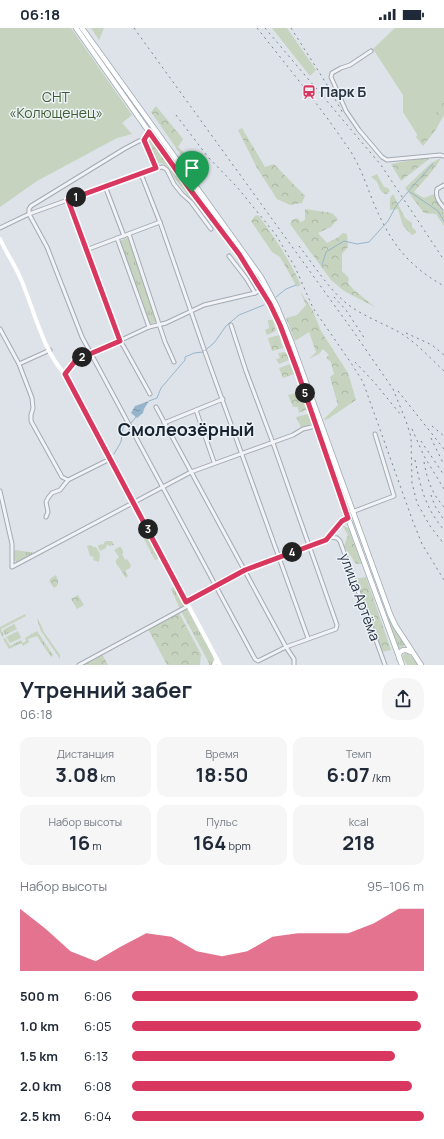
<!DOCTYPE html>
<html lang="ru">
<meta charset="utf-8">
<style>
body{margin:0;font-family:Manrope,sans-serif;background:#f6f6f7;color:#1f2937;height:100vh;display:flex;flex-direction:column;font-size:15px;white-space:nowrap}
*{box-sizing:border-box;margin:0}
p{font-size:13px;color:#747a83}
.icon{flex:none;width:22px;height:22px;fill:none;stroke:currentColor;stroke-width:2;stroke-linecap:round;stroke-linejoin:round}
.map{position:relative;height:637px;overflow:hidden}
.details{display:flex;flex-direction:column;background:#fff;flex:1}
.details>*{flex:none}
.pin{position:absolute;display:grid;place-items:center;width:34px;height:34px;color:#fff;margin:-41px -17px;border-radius:50% 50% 50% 0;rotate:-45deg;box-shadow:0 0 4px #0007}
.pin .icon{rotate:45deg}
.km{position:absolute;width:20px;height:20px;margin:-10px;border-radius:50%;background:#222;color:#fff;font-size:11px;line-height:20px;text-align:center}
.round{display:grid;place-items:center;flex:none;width:42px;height:42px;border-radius:16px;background:#f6f6f7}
.summary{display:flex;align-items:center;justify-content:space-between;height:68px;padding:0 20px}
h1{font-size:22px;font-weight:700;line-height:30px}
.stats{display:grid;grid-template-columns:repeat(3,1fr);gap:6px;height:68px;padding:4px 20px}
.stats div{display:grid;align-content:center;border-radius:10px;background:#f6f6f7;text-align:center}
.stats b{font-size:20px;font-weight:700}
.stats small{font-size:11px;font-weight:400}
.stats p{font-size:11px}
.chart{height:112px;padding:8px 20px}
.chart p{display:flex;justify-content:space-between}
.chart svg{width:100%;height:72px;margin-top:4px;fill:#d83860;opacity:.7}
ul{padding:0 20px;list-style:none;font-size:13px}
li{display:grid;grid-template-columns:64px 48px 1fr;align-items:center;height:30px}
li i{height:10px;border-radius:5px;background:#d83860}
.status{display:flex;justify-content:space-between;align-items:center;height:28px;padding:0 20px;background:#fff;direction:ltr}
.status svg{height:11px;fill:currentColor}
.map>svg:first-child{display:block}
.grass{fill:url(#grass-tufts)}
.forest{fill:url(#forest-crowns)}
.garden{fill:#c6d3be}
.water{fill:url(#water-ripples)}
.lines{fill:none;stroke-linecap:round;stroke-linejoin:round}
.stream{stroke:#96b5cc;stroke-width:1}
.street-casing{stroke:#a3aab3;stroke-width:5}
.primary-casing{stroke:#9ca9b5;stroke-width:6}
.street{stroke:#f1f3f7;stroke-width:3}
.secondary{stroke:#fff;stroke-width:4}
.primary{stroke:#fff;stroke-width:4.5}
.rail{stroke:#768493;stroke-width:1;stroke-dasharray:2 4;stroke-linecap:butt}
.route-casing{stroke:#fff;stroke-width:8}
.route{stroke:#d83860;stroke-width:5}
.labels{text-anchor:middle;stroke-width:3;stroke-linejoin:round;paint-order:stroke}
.poi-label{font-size:14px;font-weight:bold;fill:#263241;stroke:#edf2f6;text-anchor:start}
.park-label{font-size:14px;fill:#3f5d32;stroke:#edf2f6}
.street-label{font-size:14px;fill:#263241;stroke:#edf2f6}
.district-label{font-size:18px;font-weight:bold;fill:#182331;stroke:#edf2f6}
</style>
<div class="status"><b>06:18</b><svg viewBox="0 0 49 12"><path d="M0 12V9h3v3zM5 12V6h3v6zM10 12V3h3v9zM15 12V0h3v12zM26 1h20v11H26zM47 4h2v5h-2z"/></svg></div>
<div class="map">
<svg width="444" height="637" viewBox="0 0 444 637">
<defs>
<pattern id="grass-tufts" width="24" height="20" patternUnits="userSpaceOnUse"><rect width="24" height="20" fill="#c6d3be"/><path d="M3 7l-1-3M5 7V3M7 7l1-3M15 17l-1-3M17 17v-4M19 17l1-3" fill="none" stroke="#aab6a4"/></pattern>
<pattern id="forest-crowns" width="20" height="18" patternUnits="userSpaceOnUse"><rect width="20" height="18" fill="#c6d3be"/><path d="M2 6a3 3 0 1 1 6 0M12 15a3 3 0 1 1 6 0" fill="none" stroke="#aab6a4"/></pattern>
<pattern id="water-ripples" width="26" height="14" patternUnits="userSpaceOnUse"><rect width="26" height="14" fill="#96b5cc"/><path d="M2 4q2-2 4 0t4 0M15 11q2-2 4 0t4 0" fill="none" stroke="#7a94a7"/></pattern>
</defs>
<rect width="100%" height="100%" fill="#dee3e9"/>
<g class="grass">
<polygon points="129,209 158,293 149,296 120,213"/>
<polygon points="147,507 148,507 147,508 158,531 155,532 143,509"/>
<polygon points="119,519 121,519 123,523 122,526 125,532 127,531 131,537 130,540 125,543 128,548 126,550 116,535 116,532 119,529 114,522"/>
<polygon points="15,522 36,525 16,534 12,527"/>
<polygon points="174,559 183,575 185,575 186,577 180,581 172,563 171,561"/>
<polygon points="186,581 188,582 213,628 214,633 212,637 209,637 209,635 181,583"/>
<polygon points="25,586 26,588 1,601 4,608 2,609 0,604 0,599"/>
<polygon points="387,589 388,589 405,618 402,619 398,622"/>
<polygon points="37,591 38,591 44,604 60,627 60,631 41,603"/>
<polygon points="14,596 17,601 5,607 3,602"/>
<polygon points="18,603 21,610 10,615 6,609"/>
<polygon points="37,603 53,627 51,629 37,608 28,611 29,614 23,618 21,615 9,621 3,611 5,610 10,618 21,612 23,615 26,613 25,610"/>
<polygon points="407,624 411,628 418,637 407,637 402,628"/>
</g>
<g class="forest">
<polygon points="91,0 104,0 99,12"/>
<polygon points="444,63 444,87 435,103 423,118 416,109"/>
<polygon points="156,78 183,111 178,119 189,129 186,134 151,84"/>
<polygon points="242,100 265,139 274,136 305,168 302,175 290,177 277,171 257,140 238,102"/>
<path d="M 147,109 L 151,109 L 202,180 L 200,182 C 189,167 177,156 168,139 L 164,136 L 156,134 L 147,114 Z"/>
<polygon points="428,129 429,131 401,153 391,136"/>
<path d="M 441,130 C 434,143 423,153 414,164 L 424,170 L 434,166 L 444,185 L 444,198 L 436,186 L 424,185 L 405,160 L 431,135 Z"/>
<path d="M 377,146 L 384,159 L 388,160 L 390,163 L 387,166 C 379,165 380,159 377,154 C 375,152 373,150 371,149 Z"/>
<polygon points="393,166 405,190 412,195 412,199 416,203 416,205 412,207 403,198 398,181 390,182 390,170"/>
<polygon points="305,181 332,185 338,191 331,199 318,205 327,215 337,210 343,205 347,206 348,219 342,226 342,243 349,250 348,255 354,262 375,279 344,263 331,252 290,196 292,192 297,190 301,194 305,192"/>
<path d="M 258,187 C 275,209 289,232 301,257 L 297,259 L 280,229 L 272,224 L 251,193 L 255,188 Z"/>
<polygon points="300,263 313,283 321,303 348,345 356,372 328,391 323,392 338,377 330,349 334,346 331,334 326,330 329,327 323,321 319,326 309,331 316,324 309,304 295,313 286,290 297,287 306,277"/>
<polygon points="268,292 273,292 276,303 267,307 265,302 269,300"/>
<polygon points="279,307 283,320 272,323 268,310"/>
<polygon points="287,324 289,332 279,336 276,331 280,330 278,325"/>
<polygon points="290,336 294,346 283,350 279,340"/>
<polygon points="301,364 308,381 299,385 298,379 293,379 288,367"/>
<polygon points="308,386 312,396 301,399 296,389"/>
<polygon points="342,497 348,500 362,536 356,536 344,518 348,507"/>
<polygon points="105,513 112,513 114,517 109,518 107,516 106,520 100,523 98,518 101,516 103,517"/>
<polygon points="90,517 93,519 96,519 100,526 99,534 93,532 94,529 90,528 87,518"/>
<path d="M 56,547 C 58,552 59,554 57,558 L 54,560 L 49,553 L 51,550 Z"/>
<polygon points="366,549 391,622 382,624 355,551"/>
<polygon points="78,567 84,577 77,581 71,571"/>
<polygon points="179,585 201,626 200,637 167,637 148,601"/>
<polygon points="102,626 108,637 82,637"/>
</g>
<g class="garden">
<polygon points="0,0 71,0 132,87 122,95 132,106 117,110 37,153 0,179"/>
<polygon points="272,0 287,0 316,42 310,48"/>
<polygon points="395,0 444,0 444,72 420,111 403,84 403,67 373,21"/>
</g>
<polygon class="water" points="149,373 144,381 143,385 137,390 131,385 135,378"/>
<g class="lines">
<g class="stream">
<polyline points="410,164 438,183 444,193"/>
<polyline points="322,237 326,224 344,213 357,216 369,214 388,193 396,178 413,158 433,136"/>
<polyline points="276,269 286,261 296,257"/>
<polyline points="149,373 157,370 161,360 185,332 185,329 194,325 203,324 214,315 226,298 239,287 264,277"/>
<polyline points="114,426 121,414 123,399 132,394 136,389"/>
</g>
<defs>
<g id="street">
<polyline points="371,23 350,37 341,40 332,45 331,49 346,83 359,102 382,129 387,132 440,127 444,128"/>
<polyline points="149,104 144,112 156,140"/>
<polyline points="144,112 139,113 124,121 31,178 29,181 29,186 47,219 82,309 255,631 258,633 286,619 336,601 337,597 273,415 246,343 231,297"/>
<polyline points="141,146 161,197 204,321"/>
<path d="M 444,157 L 437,161 C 435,169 439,174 444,180"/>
<polyline points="105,158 124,208"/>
<polyline points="68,172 120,313 124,319 150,366"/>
<polyline points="0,200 29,186 156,140 163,139 167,142 174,156 182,166 191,174 211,201"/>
<polyline points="129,206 165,314 174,334"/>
<polyline points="117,210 149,299"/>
<polyline points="86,222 160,194"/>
<polyline points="229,228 246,250 255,265"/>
<polyline points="0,301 19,336 32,370 33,380 31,387 31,393 62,449 68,452"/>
<polyline points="205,324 308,610"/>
<polyline points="19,336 50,322"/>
<polyline points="65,346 76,333 149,299 166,295 204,277 255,265 262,261"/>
<polyline points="156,379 286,619 294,631 294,637"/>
<polyline points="196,382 214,434"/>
<polyline points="164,395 223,371"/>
<polyline points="0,463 12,516 12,539 191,444 293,407 303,401 316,398"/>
<polyline points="352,484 394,468 375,406"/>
<polyline points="46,489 48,484 46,474 48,470 52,465 60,462 68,452 110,431"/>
<polyline points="329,509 337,510 340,513 385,637"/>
<polyline points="186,574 245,542 326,512 342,493 348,490"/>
<polyline points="79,637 188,578"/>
</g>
<g id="primary">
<polyline points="76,0 192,165 239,226 270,276 280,297 297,342 348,490 402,637"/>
<polyline points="82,0 261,249 277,279 291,313 390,586 395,597 421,637"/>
<path d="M 399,630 L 399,626 C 402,621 406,621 411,624"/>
</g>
</defs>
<use href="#street" class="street-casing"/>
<use href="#primary" class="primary-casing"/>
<use href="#street" class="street"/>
<g class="secondary">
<path d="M 0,211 C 6,224 14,236 20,249 C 33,278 43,324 65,346 L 220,637"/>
<polyline points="214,637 217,631"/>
</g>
<use href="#primary" class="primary"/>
<g class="rail">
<polyline points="134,0 353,303 393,361 406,393 411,409 412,455 417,475 430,498 444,516"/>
<path d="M 257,0 C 289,40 322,81 351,124 C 360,139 366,155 372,171 C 389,212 405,236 444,258"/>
<polyline points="265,0 381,137 444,232"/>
<polyline points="291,0 326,55 344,87"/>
<polyline points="176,87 208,129 237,159 276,207 295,239 313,280 351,335 363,354 412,491 422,516 444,552"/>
<path d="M 299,218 C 314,237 327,259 346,275 C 361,287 380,294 397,303 C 415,313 429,329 444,343"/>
<polyline points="334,269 346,282 365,311"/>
<polyline points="406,305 432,317 444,327"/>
<polyline points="355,334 374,354 401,387"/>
<polyline points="398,363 444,421"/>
<polyline points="432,398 444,408"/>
<polyline points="412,401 424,428 444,461"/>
<polyline points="431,410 444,437"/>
<polyline points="421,413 444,447"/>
<path d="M 415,432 C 421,461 425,479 444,502"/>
<path d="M 424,434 C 427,451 432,466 444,479"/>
<polyline points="431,467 435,478 444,492"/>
</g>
</g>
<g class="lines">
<defs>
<polygon id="route" points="149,104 192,164 239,226 270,276 280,297 297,342 348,490 342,493 326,512 245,542 186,574 65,346 76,332 120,313 68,172 156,140 144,112"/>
</defs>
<use href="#route" class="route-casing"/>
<use href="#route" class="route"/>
</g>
<defs>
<symbol id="station-bare" viewBox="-9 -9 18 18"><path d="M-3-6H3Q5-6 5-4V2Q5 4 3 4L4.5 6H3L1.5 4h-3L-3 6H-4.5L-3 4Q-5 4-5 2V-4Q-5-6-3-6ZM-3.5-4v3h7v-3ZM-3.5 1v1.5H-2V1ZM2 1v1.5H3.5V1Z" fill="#d83860" stroke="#edf2f6" stroke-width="2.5" paint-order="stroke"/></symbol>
</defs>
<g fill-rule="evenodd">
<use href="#station-bare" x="299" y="54" width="20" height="20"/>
</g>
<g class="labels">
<g class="poi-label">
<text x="320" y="69">Парк Б</text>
</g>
<g class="park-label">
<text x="56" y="74">СНТ<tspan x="56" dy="16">«Колющенец»</tspan></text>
</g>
<g class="street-label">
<text transform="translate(360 569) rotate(70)" y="5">улица Артёма</text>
</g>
<g class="district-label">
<text x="186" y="408">Смолеозёрный</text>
</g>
</g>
</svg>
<div class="pin" style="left:192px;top:164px;background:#1e9e55"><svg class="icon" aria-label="arrive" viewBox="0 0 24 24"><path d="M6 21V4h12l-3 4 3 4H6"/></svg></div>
<b class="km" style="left:76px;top:169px">1</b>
<b class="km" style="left:82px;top:329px">2</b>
<b class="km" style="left:148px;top:501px">3</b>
<b class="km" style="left:292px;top:524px">4</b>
<b class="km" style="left:305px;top:365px">5</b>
</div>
<section class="details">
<div class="summary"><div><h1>Утренний забег</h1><p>06:18</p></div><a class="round"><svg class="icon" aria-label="share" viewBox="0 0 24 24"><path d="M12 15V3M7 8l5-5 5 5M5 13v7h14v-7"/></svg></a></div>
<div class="stats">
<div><p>Дистанция</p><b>3.08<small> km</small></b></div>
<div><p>Время</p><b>18:50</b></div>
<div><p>Темп</p><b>6:07<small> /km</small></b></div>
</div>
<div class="stats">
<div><p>Набор высоты</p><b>16<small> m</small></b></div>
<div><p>Пульс</p><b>164<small> bpm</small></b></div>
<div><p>kcal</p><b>218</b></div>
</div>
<div class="chart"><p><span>Набор высоты</span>95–106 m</p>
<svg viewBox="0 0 160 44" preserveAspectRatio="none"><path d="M0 44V6L10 18L20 32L30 38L40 29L50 21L60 23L70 32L80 35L90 32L100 23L110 21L120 21L130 21L140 15L150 6L160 6V44z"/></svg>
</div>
<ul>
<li><b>500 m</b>6:06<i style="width:98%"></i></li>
<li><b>1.0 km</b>6:05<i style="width:99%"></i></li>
<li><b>1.5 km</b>6:13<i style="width:90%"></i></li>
<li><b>2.0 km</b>6:08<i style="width:96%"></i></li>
<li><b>2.5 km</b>6:04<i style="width:100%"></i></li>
</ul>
</section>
